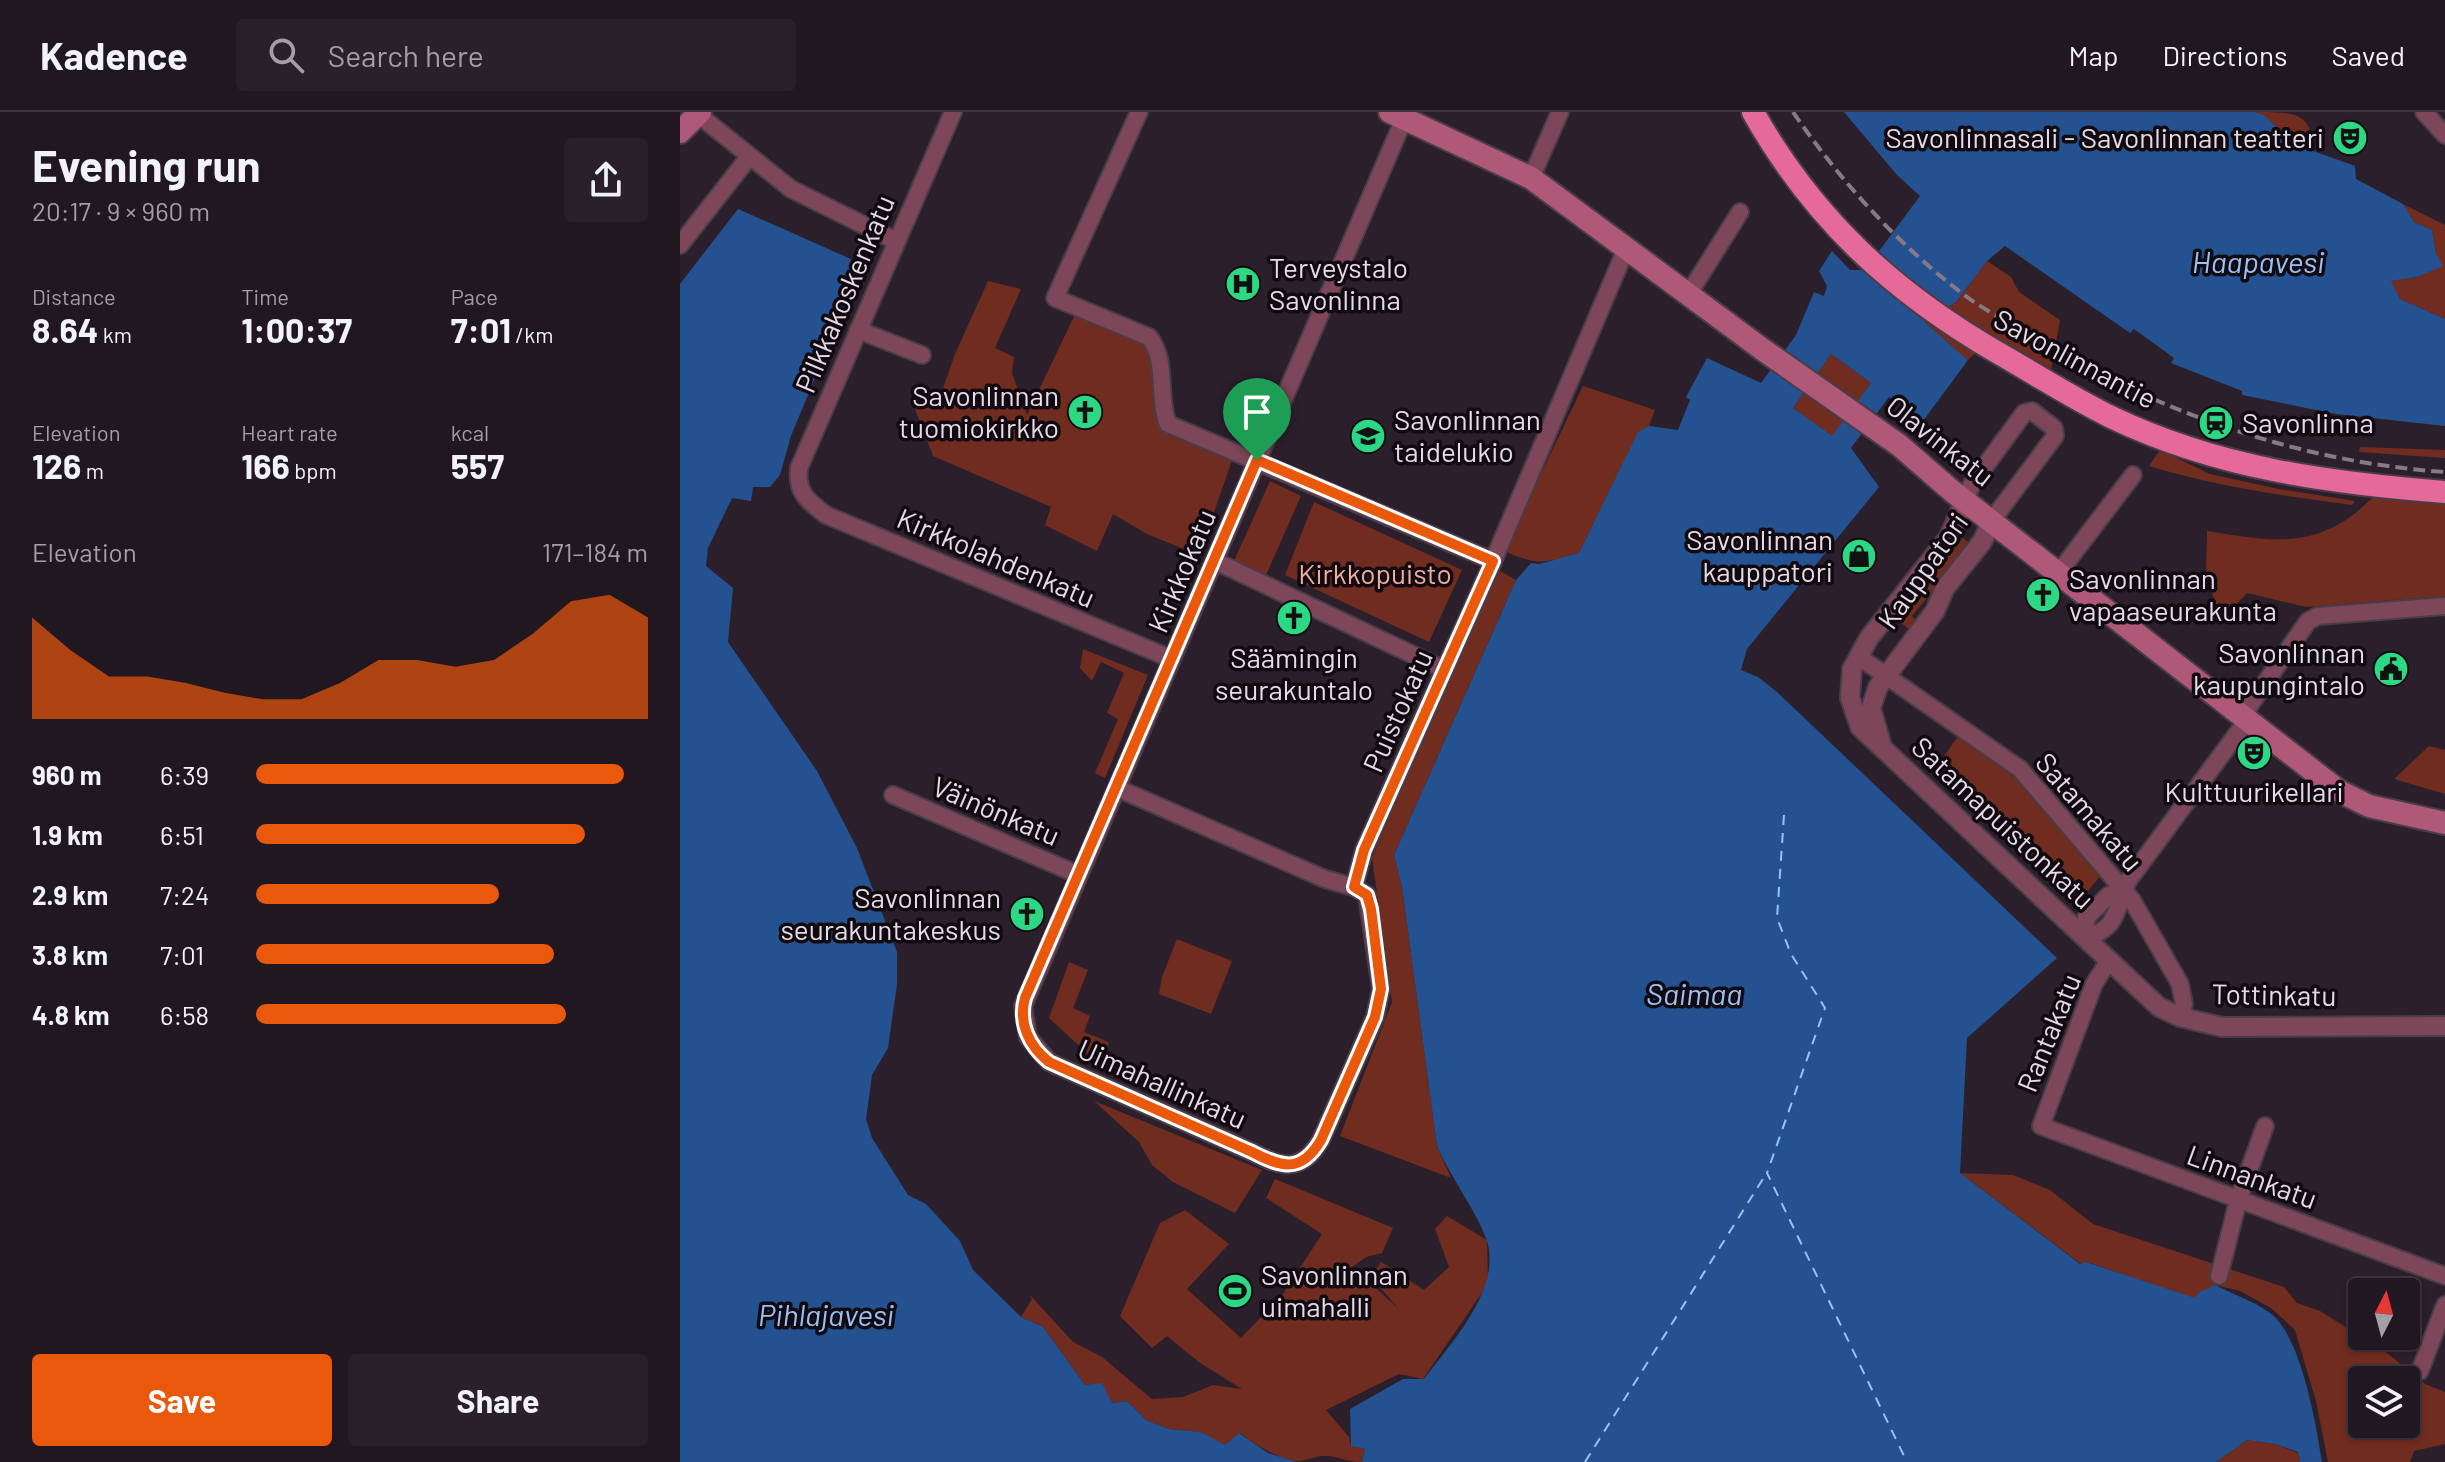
<!DOCTYPE html>
<meta charset="utf-8">
<style>
body{margin:0;font-family:Barlow,sans-serif;background:#29202a;color:#f1f3f6;height:100vh;display:flex;flex-direction:column;font-size:30px;white-space:nowrap}
*{box-sizing:border-box;margin:0}
p{font-size:26px;color:#a29fa5}
.icon{flex:none;width:44px;height:44px;fill:none;stroke:currentColor;stroke-width:2;stroke-linecap:round;stroke-linejoin:round}
.map{position:relative;flex:1;overflow:hidden}
.details{display:flex;flex-direction:column;background:#211721;width:680px}
.details>*{flex:none}
.needle{width:52px;rotate:6deg}
.fabs{position:absolute;left:1668px;top:1166px;display:grid;gap:16px}
.fabs a{display:grid;place-items:center;width:72px;height:72px;border-radius:8px;background:#211721;box-shadow:0 2px 6px #0004,0 0 0 2px #3e363f;font-size:40px}
.pin{position:absolute;display:grid;place-items:center;width:68px;height:68px;color:#fff;margin:-82px -34px;border-radius:50% 50% 50% 0;rotate:-45deg;box-shadow:0 0 8px #0007}
.pin .icon{rotate:45deg}
.round{display:grid;place-items:center;flex:none;width:84px;height:84px;border-radius:8px;background:#29202a}
.head{display:flex;align-items:center;justify-content:space-between;height:136px;padding:0 32px}
h1{font-size:44px;font-weight:700;line-height:60px}
.stats{display:grid;grid-template-columns:repeat(3,1fr);gap:12px;height:136px;padding:8px 32px}
.stats div{display:grid;align-content:center}
.stats b{font-size:34px;font-weight:700}
.stats small{font-size:22px;font-weight:400}
.stats p{font-size:22px}
.chart{height:224px;padding:16px 32px}
.chart p{display:flex;justify-content:space-between}
.chart svg{width:100%;height:144px;margin-top:8px;fill:#ea580c;opacity:.7}
.action{display:flex;gap:16px;margin-top:auto;padding:16px 32px}
.action a{flex:1;height:92px;border-radius:8px;background:#ea580c;color:#fff;font-size:32px;font-weight:700;line-height:92px;text-align:center}
.action a+a{background:#29202a;color:#f1f3f6}
ul{padding:0 32px;list-style:none;font-size:26px}
li{display:grid;grid-template-columns:128px 96px 1fr;align-items:center;height:60px}
li i{height:20px;border-radius:10px;background:#ea580c}
header{display:flex;align-items:center;gap:48px;box-sizing:border-box;height:112px;padding:0 40px;background:#211721;border-bottom:2px solid #3e363f}
header strong{font-size:38px}
nav{display:flex;gap:44px;margin-inline-start:auto;font-size:28px}
.search{width:560px;height:72px;background:#29202a;display:flex;align-items:center;gap:20px;box-sizing:border-box;padding:0 28px;border-radius:8px;color:#a29fa5;font-size:30px}
main{display:flex;flex:1;min-height:0}
.map>svg:first-child{display:block}
.green{fill:#6f2c1f;fill-rule:evenodd}
.water{fill:#24518f;fill-rule:evenodd}
.lines{fill:none;stroke-linecap:round;stroke-linejoin:round}
.ferry{stroke:#9bc0f6;stroke-width:2;stroke-dasharray:10 8;stroke-linecap:butt}
.minor-casing{stroke:#493d4a;stroke-width:20}
.tertiary-casing{stroke:#493d4a;stroke-width:22}
.secondary-casing{stroke:#493d4a;stroke-width:26}
.trunk-casing{stroke:#493d4a;stroke-width:26}
.minor{stroke:#7d4759;stroke-width:16}
.tertiary{stroke:#7d4759;stroke-width:18}
.secondary{stroke:#af5877;stroke-width:22}
.trunk{stroke:#e66a98;stroke-width:22}
.rail{stroke:#857a86;stroke-width:4;stroke-dasharray:12 6;stroke-linecap:butt}
.route-casing{stroke:#fff;stroke-width:16}
.route{stroke:#ea580c;stroke-width:10}
.labels{text-anchor:middle;stroke-width:7;stroke-linejoin:round;paint-order:stroke}
.poi-label{font-size:28px;fill:#e4dbe5;stroke:#110b11;text-anchor:end}
.street-label{font-size:28px;fill:#e4dbe5;stroke:#110b11}
.park-label{font-size:28px;fill:#f2ac9c;stroke:#110b11}
.water-label{font-size:30px;font-style:italic;fill:#9bc0f6;stroke:#110b11}
</style>
<header>
<strong>Kadence</strong>
<div class="search"><svg class="icon" aria-label="search" viewBox="0 0 24 24"><circle cx="10" cy="10" r="6"/><path d="M15 15l6 6"/></svg>Search here</div>
<nav><a>Map</a><a>Directions</a><a>Saved</a></nav>
</header>
<main>
<section class="details">
<div class="head"><div><h1>Evening run</h1><p>20:17 · 9 × 960 m</p></div><a class="round"><svg class="icon" aria-label="share" viewBox="0 0 24 24"><path d="M12 15V3M7 8l5-5 5 5M5 13v7h14v-7"/></svg></a></div>
<div class="stats">
<div><p>Distance</p><b>8.64<small> km</small></b></div>
<div><p>Time</p><b>1:00:37</b></div>
<div><p>Pace</p><b>7:01<small> /km</small></b></div>
</div>
<div class="stats">
<div><p>Elevation</p><b>126<small> m</small></b></div>
<div><p>Heart rate</p><b>166<small> bpm</small></b></div>
<div><p>kcal</p><b>557</b></div>
</div>
<div class="chart"><p><span>Elevation</span>171–184 m</p>
<svg viewBox="0 0 160 44" preserveAspectRatio="none"><path d="M0 44V13L10 23L20 31L30 31L40 33L50 36L60 38L70 38L80 33L90 26L100 26L110 28L120 26L130 18L140 8L150 6L160 13V44z"/></svg>
</div>
<ul>
<li><b>960 m</b>6:39<i style="width:94%"></i></li>
<li><b>1.9 km</b>6:51<i style="width:84%"></i></li>
<li><b>2.9 km</b>7:24<i style="width:62%"></i></li>
<li><b>3.8 km</b>7:01<i style="width:76%"></i></li>
<li><b>4.8 km</b>6:58<i style="width:79%"></i></li>
</ul>
<div class="action"><a>Save</a><a>Share</a></div>
</section>
<div class="map">
<svg width="1765" height="1350" viewBox="0 0 1765 1350">
<rect width="100%" height="100%" fill="#2c1f2c"/>
<g class="green">
<path d="M 1575,0 C 1611,0 1636,0 1630,38 C 1608,29 1596,10 1575,0 Z"/>
<polygon points="1723,92 1765,113 1765,207 1720,187 1710,169 1737,165 1756,142 1752,118 1734,110"/>
<polygon points="1307,149 1331,165 1339,180 1380,208 1369,269 1298,239 1288,248 1243,210 1276,190"/>
<polygon points="308,169 341,177 315,236 334,245 332,261 347,303 398,196 469,225 488,312 555,340 519,443 467,422 433,402 417,439 365,413 371,395 253,344 235,297 243,282 259,288 275,242"/>
<polygon points="1151,242 1191,271 1152,325 1113,296"/>
<path d="M 903,274 L 975,298 L 969,314 L 958,321 L 899,441 C 865,451 858,454 824,439 Z"/>
<polygon points="1680,335 1765,338 1765,346 1679,340"/>
<path d="M 1480,338 L 1530,362 L 1599,377 L 1675,389 L 1672,393 C 1603,384 1535,374 1469,354 Z"/>
<polygon points="590,369 621,384 586,463 554,449"/>
<path d="M 1693,385 L 1765,390 L 1765,484 L 1626,495 L 1567,481 L 1542,507 L 1526,465 L 1527,419 C 1595,430 1640,439 1693,385 Z"/>
<polygon points="634,390 782,458 749,530 605,463"/>
<polygon points="1283,426 1291,433 1232,504 1237,509 1229,517 1215,506"/>
<polygon points="815,456 836,468 714,743 722,775 757,1034 771,1066 660,1024 712,890 692,746"/>
<polygon points="403,537 468,563 425,666 415,661 438,607 427,601 444,561 421,550 412,569 400,556"/>
<polygon points="1278,624 1335,666 1423,761 1397,792 1255,658"/>
<polygon points="1749,634 1765,638 1765,682 1714,667"/>
<polygon points="497,827 552,849 531,902 479,882 482,865"/>
<polygon points="389,850 408,858 393,896 410,904 404,920 429,930 421,954 369,906"/>
<polygon points="414,989 582,1058 555,1101 493,1070 472,1053 459,1030"/>
<path d="M 1280,1061 L 1333,1063 L 1370,1078 L 1413,1112 L 1604,1175 L 1617,1191 L 1640,1199 L 1707,1241 L 1745,1272 L 1765,1280 L 1765,1332 L 1734,1339 L 1730,1350 L 1648,1350 L 1636,1289 L 1615,1218 L 1591,1196 L 1560,1179 L 1535,1173 L 1515,1187 L 1407,1150 L 1401,1152 ZM 1682,1268 L 1726,1268 L 1726,1312 L 1682,1312 Z"/>
<path d="M 595,1067 L 713,1116 L 702,1141 L 686,1145 L 672,1155 L 718,1196 L 691,1165 L 701,1150 L 744,1178 L 769,1155 L 755,1117 L 767,1104 L 807,1128 L 808,1172 L 743,1267 L 719,1262 L 646,1298 L 669,1325 L 671,1334 L 685,1337 L 682,1350 C 666,1350 658,1344 646,1344 C 636,1343 624,1350 616,1349 C 595,1345 577,1334 560,1321 L 545,1334 L 521,1320 L 489,1317 L 466,1308 L 447,1289 L 432,1291 L 405,1273 L 363,1215 L 341,1205 L 352,1187 L 349,1182 L 393,1230 L 422,1245 L 472,1287 L 503,1285 L 533,1273 L 562,1277 L 520,1251 L 487,1224 L 472,1236 L 440,1204 L 480,1111 L 505,1098 L 549,1132 L 507,1177 L 561,1226 L 603,1182 L 642,1122 L 586,1086 Z"/>
<polygon points="1567,1328 1595,1332 1618,1341 1620,1350 1536,1350"/>
</g>
<g class="water">
<path d="M 1164,0 L 1575,0 L 1585,4 L 1614,32 L 1675,54 L 1676,67 L 1723,92 L 1734,110 L 1752,118 L 1756,142 L 1763,154 L 1737,165 L 1711,169 L 1720,187 L 1765,207 L 1765,314 L 1656,302 L 1562,283 L 1562,279 L 1491,251 L 1494,246 L 1454,217 L 1450,221 L 1325,134 L 1307,149 L 1276,190 L 1244,210 L 1288,248 L 1243,309 L 1209,285 L 1171,336 L 1199,375 L 1067,537 L 1061,558 L 1078,565 L 1097,580 L 1377,846 L 1287,926 L 1280,1061 L 1400,1152 L 1406,1150 L 1515,1186 L 1518,1181 L 1535,1173 C 1552,1182 1574,1189 1590,1201 C 1621,1223 1636,1313 1642,1350 L 1620,1350 L 1618,1340 L 1595,1332 L 1567,1328 L 1536,1350 L 682,1350 L 685,1337 L 671,1334 L 670,1297 L 723,1267 L 744,1267 C 771,1231 824,1175 806,1126 C 795,1097 771,1066 757,1034 L 722,775 L 714,743 L 836,468 L 851,451 L 859,452 L 899,441 L 958,320 L 969,314 L 998,318 L 1010,288 L 1006,285 L 1027,246 L 1081,271 L 1116,223 L 1134,180 L 1144,184 L 1147,174 L 1139,159 L 1152,139 L 1170,158 L 1185,158 L 1240,84 L 1217,63 ZM 1151,242 L 1191,271 L 1152,324 L 1113,296 Z"/>
<polygon points="58,97 171,147 166,191 111,324 100,363 90,375 73,375 71,389 52,386 28,436 26,454 53,476 48,530 137,659 177,736 217,840 217,872 208,936 192,963 186,1007 192,1026 228,1083 246,1092 280,1129 293,1158 341,1205 363,1215 405,1273 422,1271 432,1291 447,1289 466,1308 489,1317 521,1320 545,1333 559,1321 588,1341 617,1350 0,1350 0,172"/>
</g>
<g class="lines">
<g class="ferry">
<polyline points="1104,703 1097,806 1111,842 1145,896 1087,1061 1227,1350"/>
<polyline points="905,1350 1086,1062"/>
</g>
<defs>
<g id="minor">
<polyline points="15,0 111,77 216,129"/>
<path d="M 273,0 L 119,356 C 116,381 128,389 146,403 L 492,547"/>
<path d="M 459,0 L 375,186 L 469,225 C 488,248 477,284 488,312 L 813,449"/>
<polyline points="1744,0 1765,23"/>
<polyline points="851,66 880,0"/>
<polyline points="0,133 69,45"/>
<polyline points="1008,183 1060,100"/>
<polyline points="178,218 242,243"/>
<polyline points="1285,388 1292,372 1344,301 1352,299 1374,316 1375,324 1313,407"/>
<polyline points="535,449 765,558"/>
<polyline points="1380,459 1453,363"/>
<polyline points="1179,545 1340,657 1452,788 1500,872 1504,892 1500,905"/>
<polyline points="1563,603 1628,509 1638,504 1765,494"/>
<path d="M 437,676 L 645,767 L 674,775 L 687,783 L 701,877 L 695,905 L 641,1028 C 621,1062 601,1055 572,1040 L 369,950 L 348,925 L 343,894 L 727,0"/>
<polyline points="213,683 399,763"/>
<polyline points="674,775 684,738 808,461 946,137"/>
<path d="M 1443,779 L 1429,783 L 1406,806 L 1405,826 C 1440,816 1435,796 1448,769 L 1568,607"/>
<polyline points="1428,850 1414,872 1361,1014 1765,1164"/>
<polyline points="1539,1164 1558,1089 1585,1014"/>
<polyline points="1740,1259 1765,1193"/>
</g>
<g id="tertiary">
<polyline points="1285,388 1269,425 1189,526 1172,557 1170,586 1180,615 1479,895 1500,905 1542,915 1765,914"/>
<polyline points="1201,631 1191,596 1198,575 1255,499 1265,476 1302,430 1313,407"/>
</g>
<g id="secondary">
<polyline points="710,0 851,66 1082,237 1219,333 1272,379 1659,679 1689,694 1765,711"/>
<polyline points="0,20 20,0"/>
</g>
<path id="trunk" d="M 1073,0 C 1134,108 1214,181 1320,242 C 1357,263 1392,286 1431,305 C 1537,356 1649,371 1765,380"/>
</defs>
<use href="#minor" class="minor-casing"/>
<use href="#tertiary" class="tertiary-casing"/>
<use href="#secondary" class="secondary-casing"/>
<use href="#trunk" class="trunk-casing"/>
<use href="#minor" class="minor"/>
<use href="#tertiary" class="tertiary"/>
<use href="#secondary" class="secondary"/>
<use href="#trunk" class="trunk"/>
<path class="rail" d="M 1113,0 C 1161,70 1219,134 1287,185 C 1306,199 1329,210 1349,223 C 1476,299 1617,350 1765,360"/>
</g>
<g class="lines">
<defs>
<path id="route" d="M 577,348 L 813,449 L 684,738 L 674,775 L 687,783 L 691,797 L 701,877 L 695,905 L 641,1028 C 621,1062 601,1055 572,1040 L 369,950 C 349,934 338,911 345,886 Z"/>
</defs>
<use href="#route" class="route-casing"/>
<use href="#route" class="route"/>
</g>
<defs>
<symbol id="theatre-disc" viewBox="-11 -11 22 22"><circle r="9.5" fill="#2cd884" stroke="#110b11"/><path d="M-5-5.5Q0-4 5-5.5V0Q5 5 0 6Q-5 5-5 0ZM-3.3-2.5H-1v1.5H-3.3ZM1-2.5H3.3v1.5H1ZM-2.8 1Q0 5.5 2.8 1Z" fill="#111"/></symbol>
<symbol id="hospital-disc" viewBox="-11 -11 22 22"><circle r="9.5" fill="#2cd884" stroke="#110b11"/><path d="M-5-5h3v3.5h4V-5h3V5h-3V1.5h-4V5h-3Z" fill="#111"/></symbol>
<symbol id="church-disc" viewBox="-11 -11 22 22"><circle r="9.5" fill="#2cd884" stroke="#110b11"/><path d="M-1.2-6h2.4v3.5h3.3v2.4h-3.3V6h-2.4V-.1h-3.3v-2.4h3.3Z" fill="#111"/></symbol>
<symbol id="station-disc" viewBox="-11 -11 22 22"><circle r="9.5" fill="#2cd884" stroke="#110b11"/><path d="M-3-6H3Q5-6 5-4V2Q5 4 3 4L4.5 6H3L1.5 4h-3L-3 6H-4.5L-3 4Q-5 4-5 2V-4Q-5-6-3-6ZM-3.5-4v3h7v-3ZM-3.5 1v1.5H-2V1ZM2 1v1.5H3.5V1Z" fill="#111"/></symbol>
<symbol id="school-disc" viewBox="-11 -11 22 22"><circle r="9.5" fill="#2cd884" stroke="#110b11"/><path d="M0-5L7-2L0 1L-7-2ZM-4 1L0 2.5L4 1V4Q0 6-4 4Z" fill="#111"/></symbol>
<symbol id="shop-disc" viewBox="-11 -11 22 22"><circle r="9.5" fill="#2cd884" stroke="#110b11"/><path d="M-5-2.5h2.3a2.7 3.5 0 0 1 5.4 0H5L5.5 6h-11ZM-1.5-2.5h3a1.5 2.3 0 0 0-3 0Z" fill="#111"/></symbol>
<symbol id="civic-disc" viewBox="-11 -11 22 22"><circle r="9.5" fill="#2cd884" stroke="#110b11"/><path d="M-.6-6.5H3V-4.5H.6V-3L4-1V1h2V6H-6V1h2V-1L-.6-3ZM-1.2 2.5V6h2.4V2.5Z" fill="#111"/></symbol>
<symbol id="stadium-disc" viewBox="-11 -11 22 22"><circle r="9.5" fill="#2cd884" stroke="#110b11"/><path d="M0-5a6.5 5 0 1 0 0 10a6.5 5 0 1 0 0-10ZM-3.5-1.8h7v3.6h-7Z" fill="#111"/></symbol>
</defs>
<g fill-rule="evenodd">
<use href="#theatre-disc" x="1650" y="6" width="40" height="40"/>
<use href="#hospital-disc" x="543" y="152" width="40" height="40"/>
<use href="#church-disc" x="385" y="280" width="40" height="40"/>
<use href="#station-disc" x="1516" y="291" width="40" height="40"/>
<use href="#school-disc" x="668" y="304" width="40" height="40"/>
<use href="#shop-disc" x="1159" y="424" width="40" height="40"/>
<use href="#church-disc" x="1343" y="463" width="40" height="40"/>
<use href="#church-disc" x="594" y="486" width="40" height="40"/>
<use href="#civic-disc" x="1691" y="537" width="40" height="40"/>
<use href="#theatre-disc" x="1554" y="621" width="40" height="40"/>
<use href="#church-disc" x="327" y="782" width="40" height="40"/>
<use href="#stadium-disc" x="535" y="1159" width="40" height="40"/>
</g>
<g class="labels">
<g class="poi-label">
<text x="1644" y="36">Savonlinnasali - Savonlinnan teatteri</text>
<text x="589" y="166" text-anchor="start">Terveystalo<tspan x="589" dy="32">Savonlinna</tspan></text>
<text x="379" y="294">Savonlinnan<tspan x="379" dy="32">tuomiokirkko</tspan></text>
<text x="714" y="318" text-anchor="start">Savonlinnan<tspan x="714" dy="32">taidelukio</tspan></text>
<text x="1562" y="321" text-anchor="start">Savonlinna</text>
<text x="1153" y="438">Savonlinnan<tspan x="1153" dy="32">kauppatori</tspan></text>
<text x="1389" y="477" text-anchor="start">Savonlinnan<tspan x="1389" dy="32">vapaaseurakunta</tspan></text>
<text x="1685" y="551">Savonlinnan<tspan x="1685" dy="32">kaupungintalo</tspan></text>
<text x="614" y="556" text-anchor="middle">Säämingin<tspan x="614" dy="32">seurakuntalo</tspan></text>
<text x="1574" y="690" text-anchor="middle">Kulttuurikellari</text>
<text x="321" y="796">Savonlinnan<tspan x="321" dy="32">seurakuntakeskus</tspan></text>
<text x="581" y="1173" text-anchor="start">Savonlinnan<tspan x="581" dy="32">uimahalli</tspan></text>
</g>
<g class="street-label">
<text transform="translate(165 182) rotate(-67)" y="10">Pilkkakoskenkatu</text>
<text transform="translate(1395 247) rotate(28)" y="10">Savonlinnantie</text>
<text transform="translate(1260 329) rotate(38)" y="10">Olavinkatu</text>
<text transform="translate(316 446) rotate(23)" y="10">Kirkkolahdenkatu</text>
<text transform="translate(502 459) rotate(-67)" y="10">Kirkkokatu</text>
<text transform="translate(1243 459) rotate(-55)" y="10">Kauppatori</text>
<text transform="translate(718 599) rotate(-66)" y="10">Puistokatu</text>
<text transform="translate(316 699) rotate(23)" y="10">Väinönkatu</text>
<text transform="translate(1409 700) rotate(49)" y="10">Satamakatu</text>
<text transform="translate(1323 711) rotate(43)" y="10">Satamapuistonkatu</text>
<text transform="translate(1594 883) rotate(1)" y="10">Tottinkatu</text>
<text transform="translate(1369 921) rotate(-68)" y="10">Rantakatu</text>
<text transform="translate(482 972) rotate(24)" y="10">Uimahallinkatu</text>
<text transform="translate(1572 1065) rotate(20)" y="10">Linnankatu</text>
</g>
<g class="park-label">
<text x="695" y="472">Kirkkopuisto</text>
</g>
<g class="water-label">
<text x="1578" y="161">Haapavesi</text>
<text x="1014" y="893">Saimaa</text>
<text x="146" y="1214">Pihlajavesi</text>
</g>
</g>
</svg>
<div class="fabs">
<a><svg class="needle" viewBox="-14 -14 28 28"><path d="M0-13l5 13h-10z" fill="#e53935"/><path d="M0 13l5-13h-10z" fill="#a29fa5"/></svg></a>
<a><svg class="icon" aria-label="layers" viewBox="0 0 24 24"><path d="M12 4l9 5-9 5-9-5zM3 14l9 5 9-5"/></svg></a>
</div>
<div class="pin" style="left:577px;top:348px;background:#1e9e55"><svg class="icon" aria-label="arrive" viewBox="0 0 24 24"><path d="M6 21V4h12l-3 4 3 4H6"/></svg></div>
</div>
</main>
